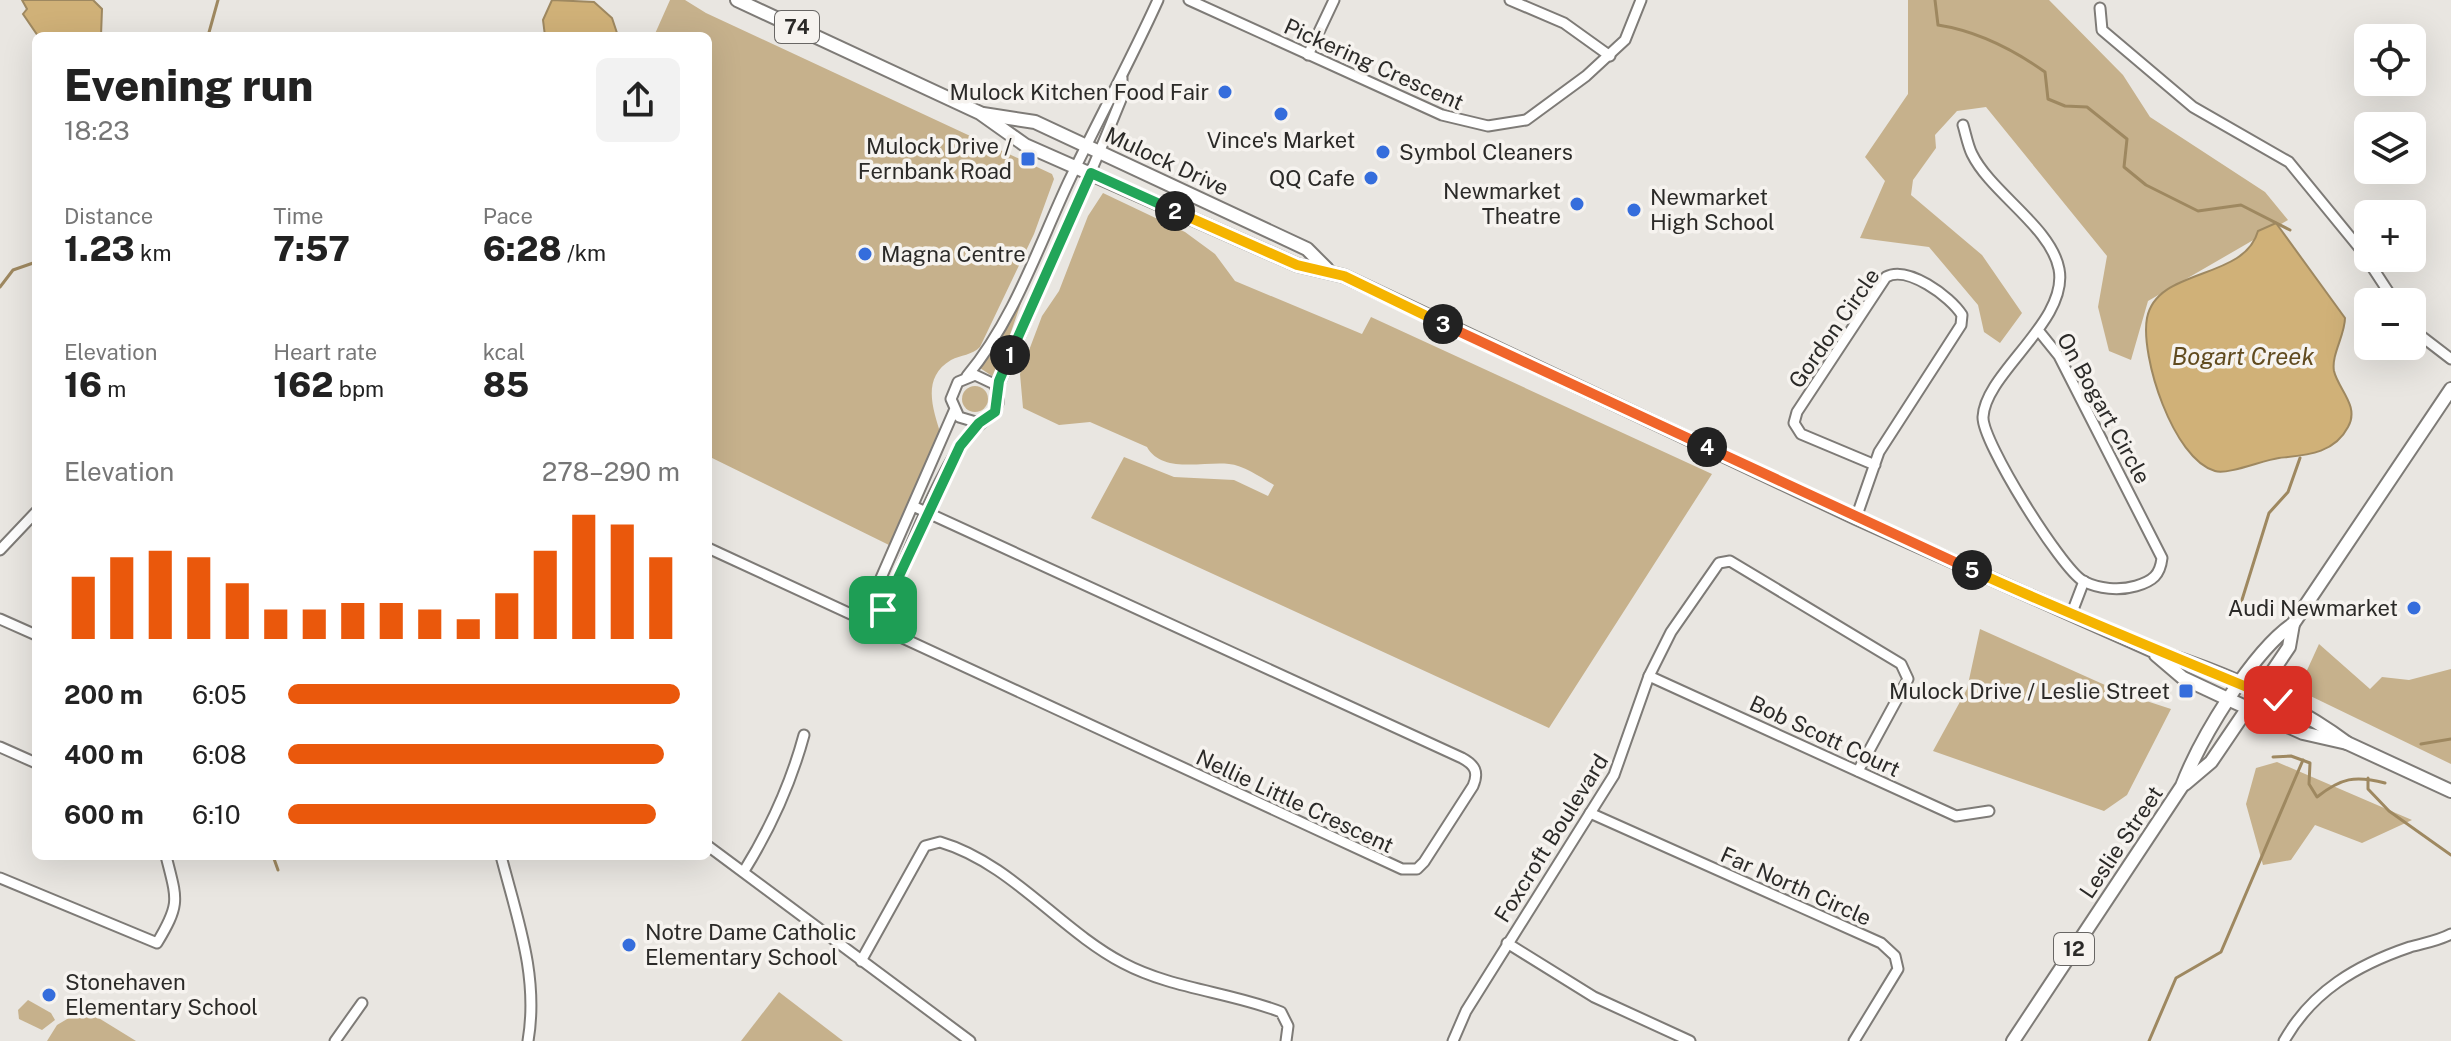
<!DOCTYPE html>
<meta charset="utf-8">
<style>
body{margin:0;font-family:"Public Sans",sans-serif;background:#f2f2f2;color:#222;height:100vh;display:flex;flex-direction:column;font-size:30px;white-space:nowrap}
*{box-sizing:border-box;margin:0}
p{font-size:26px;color:#767676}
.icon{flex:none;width:44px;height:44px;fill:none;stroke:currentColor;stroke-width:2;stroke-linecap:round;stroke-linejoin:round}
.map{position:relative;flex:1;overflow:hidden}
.drawer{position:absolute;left:32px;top:32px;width:680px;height:828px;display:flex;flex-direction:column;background:#fff;border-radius:12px;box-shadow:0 8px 32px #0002}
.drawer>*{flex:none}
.fabs{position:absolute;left:2354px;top:24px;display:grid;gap:16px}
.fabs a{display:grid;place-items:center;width:72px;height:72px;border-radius:12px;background:#fff;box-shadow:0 8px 32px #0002;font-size:40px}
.pin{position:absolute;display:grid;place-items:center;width:68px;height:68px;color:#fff;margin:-34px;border-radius:16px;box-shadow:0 4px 12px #0006}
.km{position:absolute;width:40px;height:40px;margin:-20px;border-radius:50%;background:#222;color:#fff;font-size:22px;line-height:40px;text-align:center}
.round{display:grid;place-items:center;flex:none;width:84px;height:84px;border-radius:12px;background:#f2f2f2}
.headline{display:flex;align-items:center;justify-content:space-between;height:136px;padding:0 32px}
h1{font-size:44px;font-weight:800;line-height:60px}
.figures{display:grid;grid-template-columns:repeat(3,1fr);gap:12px;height:136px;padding:8px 32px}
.figures div{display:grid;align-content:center}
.figures b{font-size:34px;font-weight:800}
.figures small{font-size:22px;font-weight:400}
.figures p{font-size:22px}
.chart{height:224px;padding:16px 32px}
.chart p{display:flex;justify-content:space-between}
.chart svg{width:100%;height:144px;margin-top:8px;stroke:#ea580c;stroke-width:6}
ul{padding:0 32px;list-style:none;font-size:26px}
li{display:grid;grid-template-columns:128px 96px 1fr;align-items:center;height:60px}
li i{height:20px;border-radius:10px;background:#ea580c}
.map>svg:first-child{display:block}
.green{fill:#c6b18c}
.water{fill:#d0b178;stroke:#9e8860;stroke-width:2}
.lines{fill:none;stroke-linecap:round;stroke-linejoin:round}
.stream{stroke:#9e8860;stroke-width:3}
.minor-casing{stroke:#7e7b77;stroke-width:13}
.major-casing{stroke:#7e7b77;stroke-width:16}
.minor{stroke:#fff;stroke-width:9}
.major{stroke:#fff;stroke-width:12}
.split-1-casing{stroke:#fff;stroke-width:16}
.split-2-casing{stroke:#fff;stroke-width:16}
.split-3-casing{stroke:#fff;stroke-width:16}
.split-4-casing{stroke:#fff;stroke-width:16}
.split-5-casing{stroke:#fff;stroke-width:16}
.split-6-casing{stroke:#fff;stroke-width:16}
.split-1{stroke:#22a559;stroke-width:10}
.split-2{stroke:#22a559;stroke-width:10}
.split-3{stroke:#f5b400;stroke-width:10}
.split-4{stroke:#f0652b;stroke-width:10}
.split-5{stroke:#f0652b;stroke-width:10}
.split-6{stroke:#f5b400;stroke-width:10}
.poi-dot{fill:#356ddc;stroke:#f6f3ef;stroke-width:3}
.labels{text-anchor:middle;stroke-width:7;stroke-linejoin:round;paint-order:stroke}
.shield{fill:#f6f3ef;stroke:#686664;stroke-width:2}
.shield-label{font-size:20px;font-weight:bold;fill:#2b2a28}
.street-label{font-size:22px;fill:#2b2a28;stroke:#f6f3ef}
.poi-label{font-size:22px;fill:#2b2a28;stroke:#f6f3ef;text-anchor:end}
.water-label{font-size:24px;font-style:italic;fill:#614b1f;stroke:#f6f3ef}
</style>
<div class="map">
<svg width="2451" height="1041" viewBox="0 0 2451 1041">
<rect width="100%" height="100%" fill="#e9e6e1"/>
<g class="green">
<path d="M 670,0 L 685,0 L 706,13 L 1052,174 L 1054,179 L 1034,234 L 980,347 C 972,355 961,355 951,360 C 921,378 933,409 941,435 L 889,545 L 708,456 L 708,36 L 654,36 Z"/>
<polygon points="1908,0 2049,0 2123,75 2150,117 2265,192 2288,220 2148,301 2131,360 2109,351 2098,307 2107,256 1986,107 1957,111 1935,135 1936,148 1913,180 1911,195 1982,255 2022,313 2000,343 1984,332 1978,305 1929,247 1860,238 1885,181 1865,157 1908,94"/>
<path d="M 1103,193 L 1185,232 L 1215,254 L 1235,281 L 1362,334 L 1371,317 L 1712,474 L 1549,728 L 1091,518 L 1124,457 L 1174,477 L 1234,480 L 1268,496 L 1274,485 C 1262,478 1243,465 1229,464 C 1204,461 1162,474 1147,447 L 1090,422 L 1059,425 L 1023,408 L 1020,374 L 1042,316 L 1059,291 L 1088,216 Z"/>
<polygon points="1030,277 995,378 980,368 998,346"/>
<circle cx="975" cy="399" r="13"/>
<polygon points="1980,629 2125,694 2171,709 2127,795 2104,811 1933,751 1967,689"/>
<polygon points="2319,644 2370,689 2382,677 2409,680 2451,669 2451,764 2298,690"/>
<polygon points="2277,762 2412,820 2362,843 2315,825 2291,860 2263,865 2246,804 2256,768"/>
<polygon points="779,992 843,1041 741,1041"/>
<polygon points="28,1000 51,1013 55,1020 42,1030 19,1019 18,1010"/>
<polygon points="84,1009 136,1041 47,1041 57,1025"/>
</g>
<g class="water">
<polygon points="22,0 93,0 102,9 101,36 38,36 23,14 27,9"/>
<polygon points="552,0 594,2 612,18 618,36 545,36 543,20"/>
<path d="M 2276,223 L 2345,318 C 2345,335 2331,355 2334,371 C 2338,389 2360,406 2348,427 C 2334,454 2306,455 2279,458 C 2263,460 2228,475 2215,471 C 2173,459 2140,356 2147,318 C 2157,267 2244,281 2258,231 Z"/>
</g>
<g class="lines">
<g class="stream">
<path d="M 1935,0 L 1938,25 C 1977,31 2014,50 2045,72 L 2048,99 L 2065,106 L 2087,107 L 2127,139 L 2124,167 L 2146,185 L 2198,211 L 2241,205 L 2290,230"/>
<polyline points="208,36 218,0"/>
<polyline points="0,287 13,270 36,262"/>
<polyline points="2241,603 2269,513 2288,492 2300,458"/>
<polyline points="2421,744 2451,739"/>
<path d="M 2273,757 L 2291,756 L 2310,763 L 2309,784 L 2317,797 C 2341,778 2355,775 2385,783"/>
<polyline points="2368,778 2368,789 2389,811 2451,855"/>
<polyline points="273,856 278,870"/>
<polyline points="2149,1041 2176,978 2221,952 2303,760"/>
</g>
<defs>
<g id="minor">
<polyline points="1189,0 1442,115 1488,126 1526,120 1586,76 1625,40 1641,0"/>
<polyline points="1510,0 1564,23 1610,56"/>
<polyline points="2100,8 2102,30 2193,107 2289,162 2361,250 2395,302"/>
<polyline points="1308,55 1334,0"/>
<path d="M 1963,125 C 1966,135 1968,146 1972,154 C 1991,193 2051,227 2059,269 C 2069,321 1985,373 1983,417 C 1982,442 2061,568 2083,581 C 2099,589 2119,591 2136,586 C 2153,581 2160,575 2162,558 L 2059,356 L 2038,330"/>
<polyline points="2412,329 2451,359"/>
<path d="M 967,376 C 1014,320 1038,247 1069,181 C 1098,120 1130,62 1158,0"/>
<polyline points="997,389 1104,141 1122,97 1122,78"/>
<path d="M 1856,518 L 1879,452 L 1961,325 L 1962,315 C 1950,296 1907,265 1886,277 L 1797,412 L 1794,423 L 1801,434 L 1875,465"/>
<path d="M 708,548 L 1402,869 L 1417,869 L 1424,862 L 1473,786 C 1479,772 1475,765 1462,758 L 915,507"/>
<polyline points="0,550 36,512"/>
<polyline points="2071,615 2084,581"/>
<polyline points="0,619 36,635"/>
<path d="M 869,624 L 883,610 C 908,556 931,490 963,441 C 976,421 1011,414 994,384 L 975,375 L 958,382 L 951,399 L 959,417 L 979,423"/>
<polyline points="869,624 870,603 954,411"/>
<polyline points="1649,676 1956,816 1989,811"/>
<polyline points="0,747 36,763"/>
<polyline points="1590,813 1881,943 1895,956 1898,969 1854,1041"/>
<polyline points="708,846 970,1041"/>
<path d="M 501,856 C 517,918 539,976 528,1041"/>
<path d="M 744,871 C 770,829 791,783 804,735"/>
<path d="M 0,878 L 157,943 C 181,903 177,900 166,856"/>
<polyline points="1507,943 1594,997 1690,1041"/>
<path d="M 861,961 L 925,846 L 940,842 C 1011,863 1060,930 1123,963 C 1172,989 1230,992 1281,1012 L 1288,1026 L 1286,1041"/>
<polyline points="335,1041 362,1003"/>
<polyline points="1453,1041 1466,1011 1614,775 1649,676 1671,632 1719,563 1730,561 1901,664 1908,679 1858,771"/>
<path d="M 2284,1041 C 2312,991 2357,965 2410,947 C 2424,943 2438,941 2451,934"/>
</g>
<g id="major">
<path d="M 737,0 L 980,113 L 1025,145 L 1297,265 L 1344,276 L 1856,518 L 2151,650 C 2220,671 2289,700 2347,743"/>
<polyline points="983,114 1035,122 1307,249 1327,269"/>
<polyline points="2156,655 2183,678 2230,700 2303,733 2347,743 2451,791"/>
<polyline points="2185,784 2211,762 2289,647 2293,624"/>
<path d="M 2013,1041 L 2182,786 C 2200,739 2252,652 2293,624 L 2451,389"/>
</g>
</defs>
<use href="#minor" class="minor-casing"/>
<use href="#major" class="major-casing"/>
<use href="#minor" class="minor"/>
<use href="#major" class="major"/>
</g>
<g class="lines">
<defs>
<polyline id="split-1" points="883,610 960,446 979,423 995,412 999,381 1010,355"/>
<polyline id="split-2" points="1010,355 1091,173 1175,211"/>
<polyline id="split-3" points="1175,211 1297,265 1344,276 1443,324"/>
<polyline id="split-4" points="1443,324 1707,447"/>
<polyline id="split-5" points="1707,447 1972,570"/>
<path id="split-6" d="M 1972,570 C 2073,616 2175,657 2278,700"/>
</defs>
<use href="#split-1" class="split-1-casing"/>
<use href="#split-2" class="split-2-casing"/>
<use href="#split-3" class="split-3-casing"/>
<use href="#split-4" class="split-4-casing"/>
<use href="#split-5" class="split-5-casing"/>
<use href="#split-6" class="split-6-casing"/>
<use href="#split-1" class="split-1"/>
<use href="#split-2" class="split-2"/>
<use href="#split-3" class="split-3"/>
<use href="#split-4" class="split-4"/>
<use href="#split-5" class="split-5"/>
<use href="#split-6" class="split-6"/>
</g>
<g class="poi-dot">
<circle cx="1225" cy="92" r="8"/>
<circle cx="1281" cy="114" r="8"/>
<circle cx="1383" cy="152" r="8"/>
<rect x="1020" y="151" width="16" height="16" rx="4"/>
<circle cx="1371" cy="178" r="8"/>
<circle cx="1577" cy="204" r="8"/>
<circle cx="1634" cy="210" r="8"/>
<circle cx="865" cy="254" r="8"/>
<circle cx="2414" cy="608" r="8"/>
<rect x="2178" y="683" width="16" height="16" rx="4"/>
<circle cx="629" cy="945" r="8"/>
<circle cx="49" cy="995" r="8"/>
</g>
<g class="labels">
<g class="shield">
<rect x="775" y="11" width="44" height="32" rx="6"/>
<rect x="2054" y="933" width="40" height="32" rx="6"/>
</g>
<g class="shield-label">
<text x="797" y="34">74</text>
<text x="2074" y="956">12</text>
</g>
<g class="street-label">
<text transform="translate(1374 64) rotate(24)" y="8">Pickering Crescent</text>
<text transform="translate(1167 161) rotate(25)" y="8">Mulock Drive</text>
<text transform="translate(1834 328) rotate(-55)" y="8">Gordon Circle</text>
<text transform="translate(2104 408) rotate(61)" y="8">On Bogart Circle</text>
<text transform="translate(1825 736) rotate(25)" y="8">Bob Scott Court</text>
<text transform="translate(1295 801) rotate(25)" y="8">Nellie Little Crescent</text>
<text transform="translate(1551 838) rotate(-58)" y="8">Foxcroft Boulevard</text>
<text transform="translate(2121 842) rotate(-56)" y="8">Leslie Street</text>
<text transform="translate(1796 886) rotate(24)" y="8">Far North Circle</text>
</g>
<g class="poi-label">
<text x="1209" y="100">Mulock Kitchen Food Fair</text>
<text x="1281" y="148" text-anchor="middle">Vince's Market</text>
<text x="1012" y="154">Mulock Drive /<tspan x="1012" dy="25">Fernbank Road</tspan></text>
<text x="1399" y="160" text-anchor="start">Symbol Cleaners</text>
<text x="1355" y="186">QQ Cafe</text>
<text x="1561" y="199">Newmarket<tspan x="1561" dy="25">Theatre</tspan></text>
<text x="1650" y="205" text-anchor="start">Newmarket<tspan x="1650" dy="25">High School</tspan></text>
<text x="881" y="262" text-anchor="start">Magna Centre</text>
<text x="2398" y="616">Audi Newmarket</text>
<text x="2170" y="699">Mulock Drive / Leslie Street</text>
<text x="645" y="940" text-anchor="start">Notre Dame Catholic<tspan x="645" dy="25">Elementary School</tspan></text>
<text x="65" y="990" text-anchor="start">Stonehaven<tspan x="65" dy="25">Elementary School</tspan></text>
</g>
<g class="water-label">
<text x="2243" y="365">Bogart Creek</text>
</g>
</g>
</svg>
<div class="fabs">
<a><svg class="icon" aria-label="locate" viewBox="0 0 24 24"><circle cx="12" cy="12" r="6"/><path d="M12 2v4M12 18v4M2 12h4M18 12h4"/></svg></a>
<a><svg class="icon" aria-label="layers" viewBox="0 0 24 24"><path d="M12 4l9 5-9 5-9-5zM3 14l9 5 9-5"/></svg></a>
<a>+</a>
<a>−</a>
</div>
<div class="pin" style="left:883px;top:610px;background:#1e9e55"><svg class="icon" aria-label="arrive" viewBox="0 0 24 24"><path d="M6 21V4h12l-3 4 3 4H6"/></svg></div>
<div class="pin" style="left:2278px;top:700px;background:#d93025"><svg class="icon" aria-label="check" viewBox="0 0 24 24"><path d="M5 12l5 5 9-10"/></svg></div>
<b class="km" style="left:1010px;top:355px">1</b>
<b class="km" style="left:1175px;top:211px">2</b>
<b class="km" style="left:1443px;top:324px">3</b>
<b class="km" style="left:1707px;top:447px">4</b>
<b class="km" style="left:1972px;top:570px">5</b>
<section class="drawer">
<div class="headline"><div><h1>Evening run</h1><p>18:23</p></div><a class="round"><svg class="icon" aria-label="share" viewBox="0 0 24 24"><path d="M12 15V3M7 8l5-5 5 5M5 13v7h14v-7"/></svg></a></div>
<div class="figures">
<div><p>Distance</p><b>1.23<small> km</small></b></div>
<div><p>Time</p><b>7:57</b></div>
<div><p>Pace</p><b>6:28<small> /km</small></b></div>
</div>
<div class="figures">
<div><p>Elevation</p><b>16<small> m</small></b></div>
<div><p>Heart rate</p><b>162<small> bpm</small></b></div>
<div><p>kcal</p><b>85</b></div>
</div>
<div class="chart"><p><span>Elevation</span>278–290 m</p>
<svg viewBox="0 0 160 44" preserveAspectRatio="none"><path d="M5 44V25M15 44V19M25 44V17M35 44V19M45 44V27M55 44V35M65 44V35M75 44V33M85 44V33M95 44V35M105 44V38M115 44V30M125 44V17M135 44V6M145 44V9M155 44V19"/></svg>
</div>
<ul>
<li><b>200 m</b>6:05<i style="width:100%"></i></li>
<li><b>400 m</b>6:08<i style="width:96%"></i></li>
<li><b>600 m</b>6:10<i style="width:94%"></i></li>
</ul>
</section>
</div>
